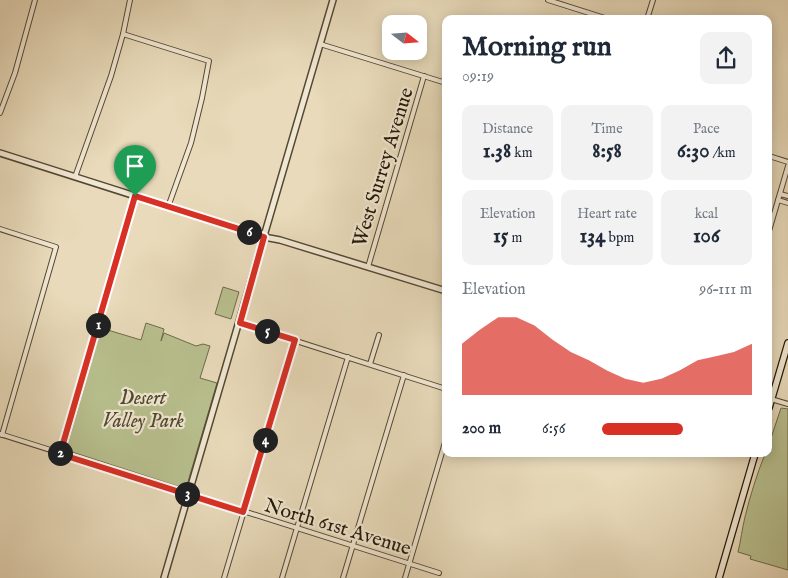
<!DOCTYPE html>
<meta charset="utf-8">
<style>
body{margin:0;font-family:"IM FELL English",serif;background:#f2f2f3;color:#1f2937;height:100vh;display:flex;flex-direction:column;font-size:19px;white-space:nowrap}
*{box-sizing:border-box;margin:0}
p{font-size:16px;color:#747a83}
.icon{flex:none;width:28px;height:28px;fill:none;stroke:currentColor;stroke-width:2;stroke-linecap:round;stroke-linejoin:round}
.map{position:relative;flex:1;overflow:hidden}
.details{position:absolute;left:442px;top:15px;width:330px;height:442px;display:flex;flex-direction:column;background:#fff;border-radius:10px;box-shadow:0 2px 12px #0003}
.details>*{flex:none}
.needle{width:32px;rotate:107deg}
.tools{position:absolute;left:382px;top:15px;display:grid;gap:10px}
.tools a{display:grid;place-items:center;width:45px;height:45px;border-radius:10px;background:#fff;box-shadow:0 2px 12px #0003;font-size:25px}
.pin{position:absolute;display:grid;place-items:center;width:42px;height:42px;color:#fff;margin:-51px -21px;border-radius:50% 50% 50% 0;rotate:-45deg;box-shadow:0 0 5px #0007}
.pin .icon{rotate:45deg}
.km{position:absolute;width:25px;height:25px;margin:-12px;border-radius:50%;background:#222;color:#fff;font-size:14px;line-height:25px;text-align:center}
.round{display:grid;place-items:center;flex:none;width:52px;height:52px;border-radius:10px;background:#f2f2f3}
.headline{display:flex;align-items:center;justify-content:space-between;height:85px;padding:0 20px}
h1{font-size:28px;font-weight:800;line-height:38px}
.stats{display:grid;grid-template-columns:repeat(3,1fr);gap:8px;height:85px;padding:5px 20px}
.stats div{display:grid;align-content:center;border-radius:10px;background:#f2f2f3;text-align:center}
.stats b{font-size:21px;font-weight:800}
.stats small{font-size:14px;font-weight:400}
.stats p{font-size:14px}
.chart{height:140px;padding:10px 20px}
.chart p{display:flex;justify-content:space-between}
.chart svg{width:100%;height:90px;margin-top:5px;fill:#d93025;opacity:.7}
ul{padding:0 20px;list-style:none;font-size:16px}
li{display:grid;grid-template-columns:80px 60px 1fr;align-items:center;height:38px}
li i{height:12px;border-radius:6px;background:#d93025}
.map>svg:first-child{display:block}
.green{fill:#b8bf8e;stroke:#6e6b4a}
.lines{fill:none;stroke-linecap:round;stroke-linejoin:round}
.minor-casing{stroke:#544832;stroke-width:6}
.tertiary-casing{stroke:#544832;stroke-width:8}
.secondary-casing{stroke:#231705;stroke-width:8}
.minor{stroke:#f0e7d2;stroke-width:4}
.tertiary{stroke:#f0e7d2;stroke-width:5}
.secondary{stroke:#f0e7d2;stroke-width:5.5}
.route-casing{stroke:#fff;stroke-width:10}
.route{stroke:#d93025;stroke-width:6}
.labels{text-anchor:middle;stroke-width:4.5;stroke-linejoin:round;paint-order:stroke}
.street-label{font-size:20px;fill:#231705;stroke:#f0e7d2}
.park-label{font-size:20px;font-style:italic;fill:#50492e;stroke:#f0e7d2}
</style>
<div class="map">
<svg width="788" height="578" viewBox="0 0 788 578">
<rect width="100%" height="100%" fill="#e8daba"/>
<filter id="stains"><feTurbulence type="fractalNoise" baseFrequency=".004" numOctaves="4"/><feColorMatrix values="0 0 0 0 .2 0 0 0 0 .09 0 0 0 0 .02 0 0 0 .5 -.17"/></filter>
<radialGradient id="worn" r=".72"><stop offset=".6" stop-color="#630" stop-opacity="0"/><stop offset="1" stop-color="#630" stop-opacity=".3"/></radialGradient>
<g class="green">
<polygon points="223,287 239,292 231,319 215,314"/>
<polygon points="146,323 164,329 161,341 164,333 196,346 203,344 210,346 200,378 217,383 187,485 183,488 66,450 101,328 141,340"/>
<path d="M 781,408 L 788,409 L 788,570 L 750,559 L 751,556 L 738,552 C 741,540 742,529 745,517 C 750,496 757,474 765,454 L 769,454 L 769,444 Z"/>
</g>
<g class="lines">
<defs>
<g id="minor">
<polyline points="548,0 608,19"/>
<polyline points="647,19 653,0"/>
<polyline points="123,34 209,61 202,98 191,143 168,207"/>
<polyline points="320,44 446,83"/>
<polyline points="0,113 15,73 35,0"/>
<polyline points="769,156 788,162"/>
<polyline points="75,177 111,76 123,34 130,0"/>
<polyline points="780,194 788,196"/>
<polyline points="778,200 788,203"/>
<polyline points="0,229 56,247 2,435"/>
<polyline points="769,231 788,166"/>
<polyline points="368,267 424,76"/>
<polyline points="240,323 446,389"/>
<polyline points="370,364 379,335"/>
<polyline points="771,399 788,404"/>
<polyline points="0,434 439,573"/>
<polyline points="60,454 135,196"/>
<polyline points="224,578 295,340"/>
<polyline points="282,578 348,357"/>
<polyline points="343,578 404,375"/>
<polyline points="405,578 446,439"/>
</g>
<g id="tertiary">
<polyline points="0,153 264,237 280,240 446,291"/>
<polyline points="164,578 333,0"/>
</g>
<g id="secondary">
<polyline points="769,408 788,343"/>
<polyline points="719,578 755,454"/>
</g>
</defs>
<use href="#minor" class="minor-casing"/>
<use href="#tertiary" class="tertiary-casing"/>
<use href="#secondary" class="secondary-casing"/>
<use href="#minor" class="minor"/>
<use href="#tertiary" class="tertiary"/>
<use href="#secondary" class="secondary"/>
</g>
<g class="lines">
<defs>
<polygon id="route" points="135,196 264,237 240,323 295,340 243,512 60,454"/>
</defs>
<use href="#route" class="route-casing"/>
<use href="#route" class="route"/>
</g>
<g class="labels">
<g class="street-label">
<text transform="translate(382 167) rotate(-73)" y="7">West Surrey Avenue</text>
<text transform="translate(338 526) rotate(17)" y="7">North 61st Avenue</text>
</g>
<g class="park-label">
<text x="143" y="404">Desert<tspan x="143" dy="23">Valley Park</tspan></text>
</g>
</g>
<rect width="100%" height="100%" filter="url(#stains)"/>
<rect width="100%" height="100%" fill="url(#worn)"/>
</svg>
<div class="tools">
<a><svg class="needle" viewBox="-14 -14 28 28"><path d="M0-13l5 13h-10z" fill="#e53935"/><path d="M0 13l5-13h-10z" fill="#747a83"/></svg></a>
</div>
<div class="pin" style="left:135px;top:196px;background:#1e9e55"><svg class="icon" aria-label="arrive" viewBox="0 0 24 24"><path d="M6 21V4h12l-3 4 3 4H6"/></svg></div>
<b class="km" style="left:98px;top:325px">1</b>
<b class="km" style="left:60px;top:453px">2</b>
<b class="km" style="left:187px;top:494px">3</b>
<b class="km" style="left:265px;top:440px">4</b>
<b class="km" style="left:267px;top:331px">5</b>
<b class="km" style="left:249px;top:232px">6</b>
<section class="details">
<div class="headline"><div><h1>Morning run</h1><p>09:19</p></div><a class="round"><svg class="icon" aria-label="share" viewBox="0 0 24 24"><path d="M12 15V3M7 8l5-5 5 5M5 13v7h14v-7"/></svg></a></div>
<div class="stats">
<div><p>Distance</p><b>1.38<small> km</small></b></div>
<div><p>Time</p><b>8:58</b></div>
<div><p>Pace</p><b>6:30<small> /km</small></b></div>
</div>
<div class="stats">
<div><p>Elevation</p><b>15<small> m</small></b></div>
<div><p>Heart rate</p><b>134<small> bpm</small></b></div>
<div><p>kcal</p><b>106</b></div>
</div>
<div class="chart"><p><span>Elevation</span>96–111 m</p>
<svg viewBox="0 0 160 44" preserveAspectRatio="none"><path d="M0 44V19L10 12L20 6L30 6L40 10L50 17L60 23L70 27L80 32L90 36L100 38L110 36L120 32L130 27L140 25L150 23L160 19V44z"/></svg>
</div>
<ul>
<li><b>200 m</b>6:56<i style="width:54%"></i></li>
</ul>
</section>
</div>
